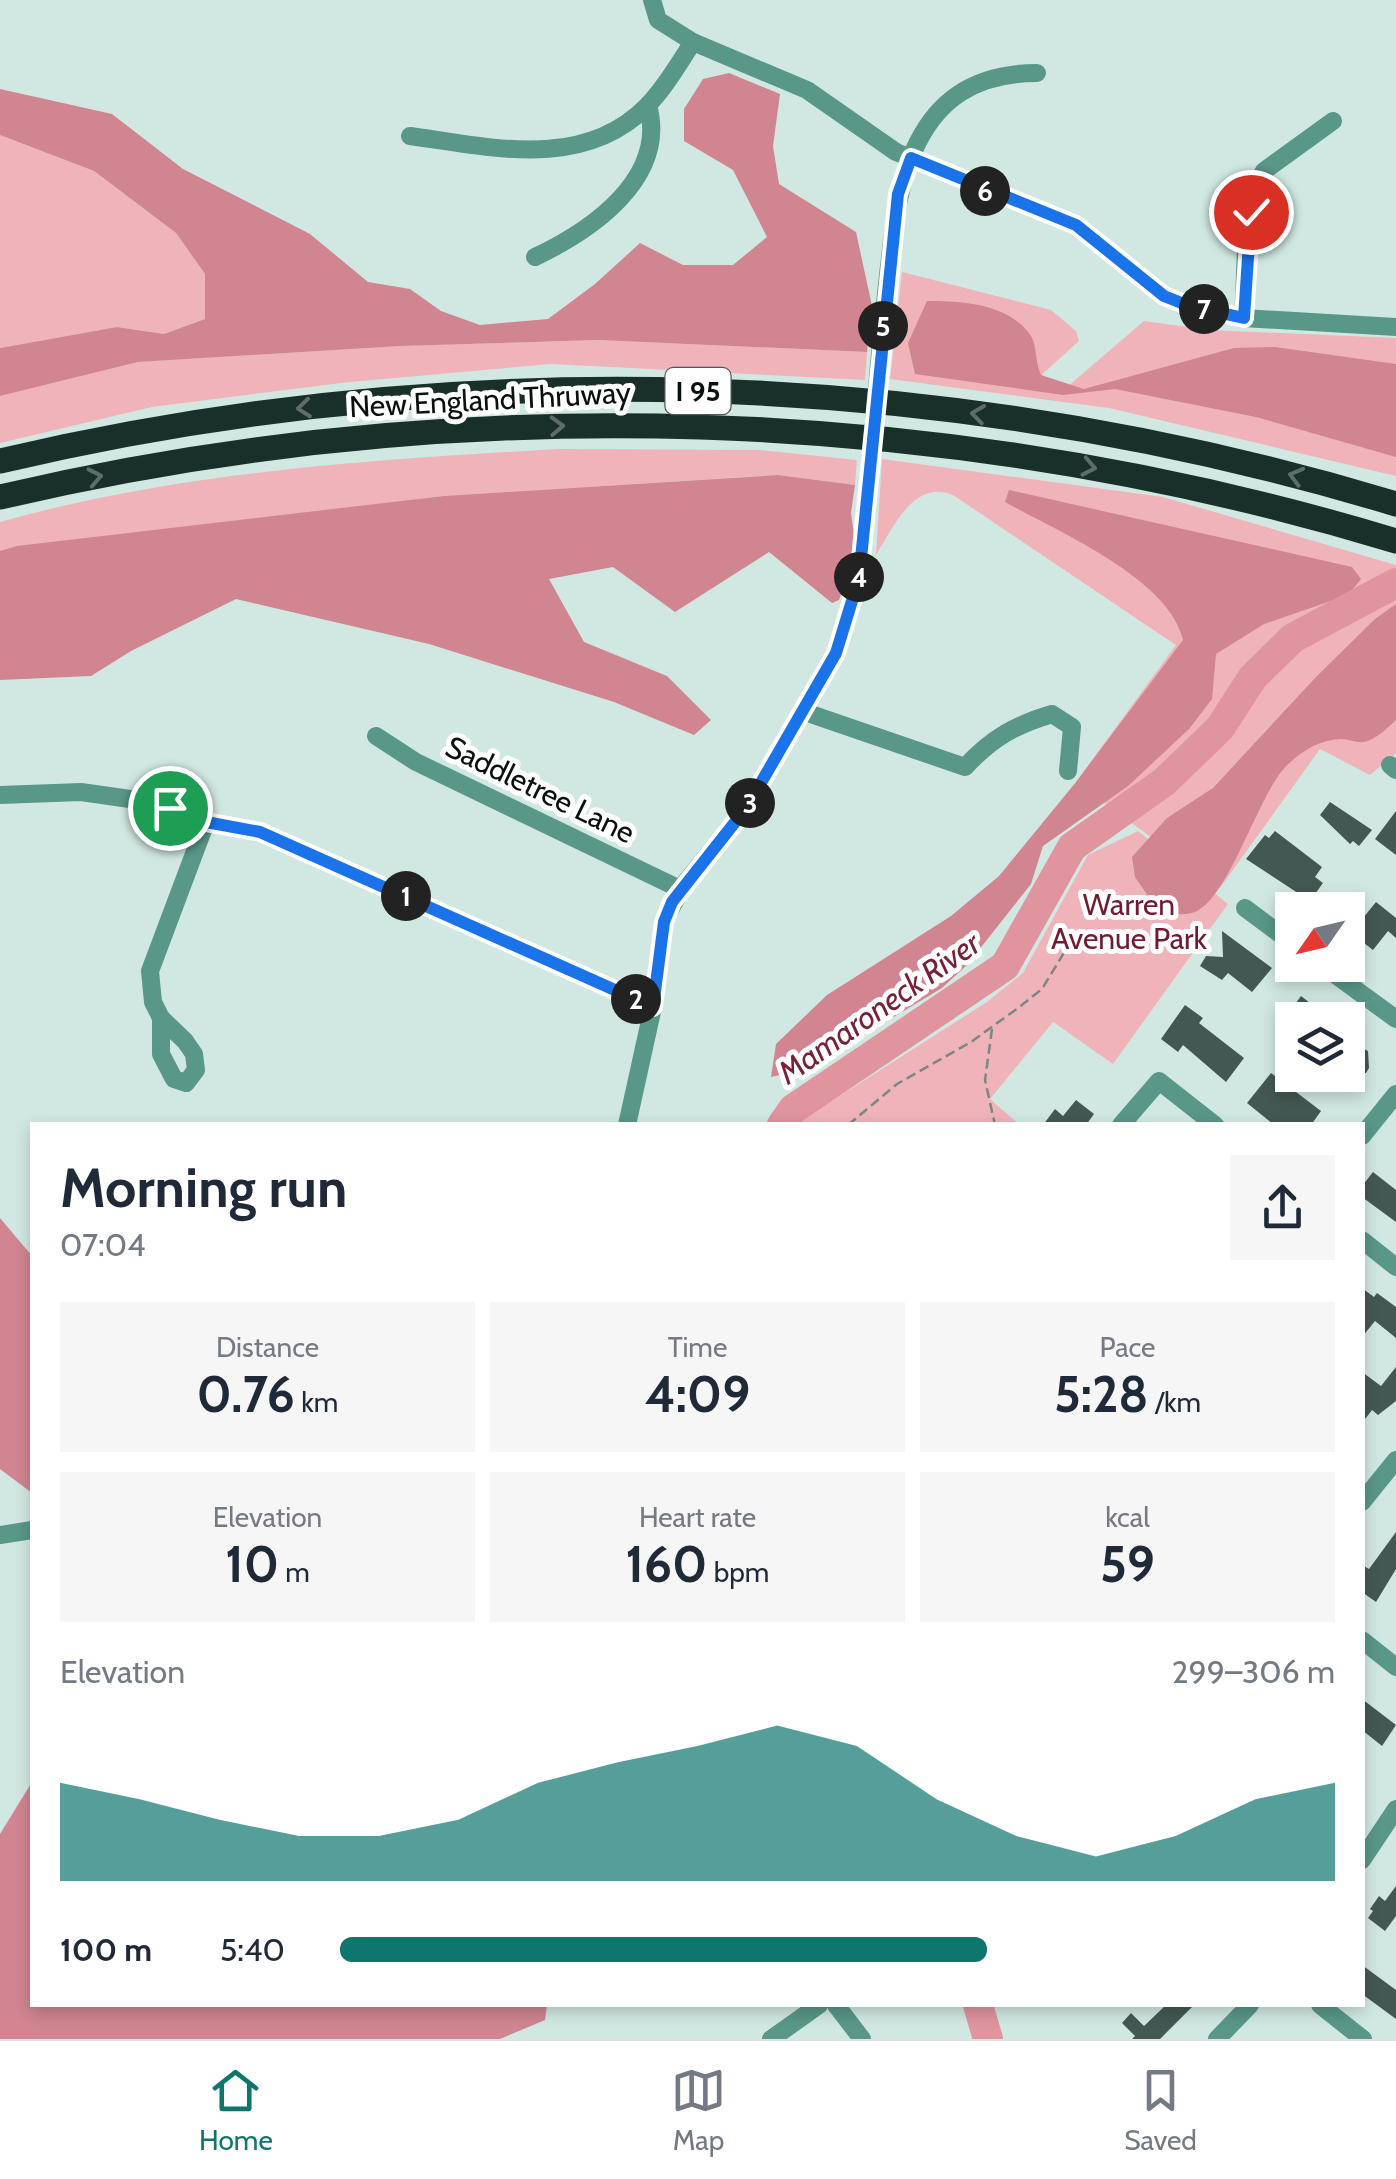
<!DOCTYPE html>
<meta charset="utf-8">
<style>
body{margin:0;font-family:Cabin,sans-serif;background:#f6f6f7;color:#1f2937;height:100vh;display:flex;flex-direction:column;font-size:38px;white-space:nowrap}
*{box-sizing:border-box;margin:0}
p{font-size:32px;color:#747a83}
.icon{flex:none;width:55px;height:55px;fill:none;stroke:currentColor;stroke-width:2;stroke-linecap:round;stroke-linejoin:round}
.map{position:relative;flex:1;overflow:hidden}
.drawer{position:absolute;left:30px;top:1122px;width:1335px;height:885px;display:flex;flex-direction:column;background:#fff;border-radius:0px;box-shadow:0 5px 15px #0003}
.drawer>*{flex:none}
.needle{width:65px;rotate:236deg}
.fabs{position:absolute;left:1275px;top:892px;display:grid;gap:20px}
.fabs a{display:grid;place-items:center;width:90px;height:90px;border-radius:0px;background:#fff;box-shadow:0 5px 15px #0003;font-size:50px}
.pin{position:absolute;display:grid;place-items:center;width:85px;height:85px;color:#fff;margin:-42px;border:5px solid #fff;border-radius:50%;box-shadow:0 2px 10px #0007}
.km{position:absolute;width:50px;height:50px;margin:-25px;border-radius:50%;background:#222;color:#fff;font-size:28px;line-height:50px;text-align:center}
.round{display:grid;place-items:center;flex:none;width:105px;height:105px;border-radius:0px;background:#f6f6f7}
.head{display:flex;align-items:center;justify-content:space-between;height:170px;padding:0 30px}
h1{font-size:55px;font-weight:700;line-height:75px}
.metrics{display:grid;grid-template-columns:repeat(3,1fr);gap:15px;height:170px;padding:10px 30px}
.metrics div{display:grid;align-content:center;border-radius:0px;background:#f6f6f7;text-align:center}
.metrics b{font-size:50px;font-weight:700}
.metrics small{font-size:28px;font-weight:400}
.metrics p{font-size:28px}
.chart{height:280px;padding:20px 30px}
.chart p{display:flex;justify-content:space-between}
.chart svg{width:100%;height:180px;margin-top:10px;fill:#0f766e;opacity:.7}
ul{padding:0 30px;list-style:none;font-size:32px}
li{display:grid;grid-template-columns:160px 120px 1fr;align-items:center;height:75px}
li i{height:25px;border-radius:12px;background:#0f766e}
.dock{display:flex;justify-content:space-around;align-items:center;height:140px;border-top:2px solid #e0e1e3;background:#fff;font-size:28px;color:#747a83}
.dock a{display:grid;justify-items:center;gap:5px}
.dock .on{color:#0f766e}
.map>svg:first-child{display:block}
.green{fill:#f0b3ba}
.forest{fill:#d08590}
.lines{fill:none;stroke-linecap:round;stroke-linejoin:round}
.river{stroke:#df949e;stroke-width:30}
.building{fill:#445853}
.path{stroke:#788884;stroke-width:2.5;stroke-dasharray:10 5;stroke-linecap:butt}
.minor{stroke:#599789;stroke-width:18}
.highway{stroke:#192f2a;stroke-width:25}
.minor-bridge{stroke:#599789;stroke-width:18}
.oneway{stroke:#5e6d6a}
.route-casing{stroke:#fff;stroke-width:20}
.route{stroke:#1a73e8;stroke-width:12}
.labels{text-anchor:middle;stroke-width:10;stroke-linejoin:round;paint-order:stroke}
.shield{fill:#fff;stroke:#535857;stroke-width:2.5}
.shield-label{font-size:28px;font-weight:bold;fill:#09110f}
.street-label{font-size:30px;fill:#09110f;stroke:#fff}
.park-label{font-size:30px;fill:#721a30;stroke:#fff}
.water-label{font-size:32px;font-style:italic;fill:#782035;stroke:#fff}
</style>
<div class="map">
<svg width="1396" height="2039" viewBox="0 0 1396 2039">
<rect width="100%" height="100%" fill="#d1e8e2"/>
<g class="green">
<polygon points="0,135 94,171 176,233 205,274 205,319 164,334 117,327 0,348"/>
<polygon points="902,272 1051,310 1076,331 1079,341 1037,379 1066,388 1144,321 1210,330 1396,338 1396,476 1109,408 890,379"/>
<polygon points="598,340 867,352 865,380 551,364 350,382 152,407 0,443 0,396 138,362 401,346"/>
<path d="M 558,449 L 759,450 L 857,460 L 855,485 L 777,475 L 444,496 L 0,551 L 0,522 C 180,471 373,460 558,449 Z"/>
<path d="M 882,459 L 1163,497 L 1396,565 L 1396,753 L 1370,775 L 1320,749 L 1220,888 L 1076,782 L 1176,645 L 953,495 C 914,479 894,526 876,555 Z"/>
<polygon points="1138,831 1228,904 1113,1064 1053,1022 990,1099 1020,1125 800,1125 805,1118 987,1002 1023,973 1088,855"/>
</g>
<g class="forest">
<polygon points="729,73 780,94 773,146 779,184 856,232 872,306 867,352 598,340 401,346 138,362 0,396 0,348 117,327 164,334 205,319 205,274 176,233 94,171 0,135 0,89 112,114 183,169 310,234 368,282 410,289 441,311 480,325 548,319 595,284 640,243 683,265 733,265 767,237 733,170 684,141 684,109 703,79"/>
<path d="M 927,301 C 961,301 1009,303 1031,336 C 1037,346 1035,363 1041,375 L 1084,389 L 1234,348 L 1275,347 L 1396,364 L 1396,457 L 1256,417 L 1115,389 L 1063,395 L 915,374 L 908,343 Z"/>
<polygon points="778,475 855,485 851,513 856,550 839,600 832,603 769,552 675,612 613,567 549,579 584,642 667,676 711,720 694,735 614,702 429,644 236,599 131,651 91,676 0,680 0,551 17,546 444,496"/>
<path d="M 1009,490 L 1352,567 L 1361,579 L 1348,595 L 1264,624 L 1216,654 L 1212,699 L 1189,729 L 1128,786 L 1043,846 L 1031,884 L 967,965 L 942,988 L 807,1069 L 771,1077 L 776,1044 L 827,995 L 951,916 L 999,876 L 1076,782 L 1183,640 C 1170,579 1057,531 1005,502 Z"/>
<path d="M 1396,604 L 1396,720 C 1386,729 1377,739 1364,742 C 1356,743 1349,739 1341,739 C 1317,740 1296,754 1281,772 C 1255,806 1229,894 1197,911 C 1186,917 1170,913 1159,912 L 1135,877 L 1132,857 L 1167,818 L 1213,788 L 1316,677 L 1375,619 Z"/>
<polygon points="0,1218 32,1256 32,1493 0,1469"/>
<polygon points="32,1782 32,2005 547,2005 545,2020 500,2039 0,2039 0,1834"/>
</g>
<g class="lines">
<g class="river">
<polyline points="782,1125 793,1109 1005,966 1072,847 1164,782 1220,728 1253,677 1293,638 1396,583"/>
<polyline points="978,2005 988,2039"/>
</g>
</g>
<g class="building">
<polygon points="1330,802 1372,830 1359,846 1353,841 1350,844 1320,815"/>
<polygon points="1396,811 1396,855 1375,839"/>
<polygon points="1275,831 1322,867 1315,877 1323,883 1310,901 1246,859 1265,835 1269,838"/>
<polygon points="1376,902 1396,918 1396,938 1388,931 1373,950 1351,933"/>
<polygon points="1222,931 1272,968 1252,992 1228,973 1222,980 1200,966 1206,956 1223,957"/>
<polygon points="1301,996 1332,1020 1296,1020 1288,1014"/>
<polygon points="1185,1005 1203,1018 1199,1023 1244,1058 1226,1082 1183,1045 1178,1052 1161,1039"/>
<polygon points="1348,1041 1368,1051 1369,1068 1366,1073 1348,1075"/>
<polygon points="1271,1073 1321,1111 1311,1125 1274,1125 1247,1103"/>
<polygon points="1076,1100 1094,1114 1086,1125 1043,1125 1055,1109 1063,1116"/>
<polygon points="1373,1172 1396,1190 1396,1222 1362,1197 1362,1186"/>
<polygon points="1362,1288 1374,1297 1377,1293 1396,1307 1396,1338 1375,1321 1362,1337"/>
<polygon points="1396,1367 1396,1401 1378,1415 1372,1410 1362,1423 1362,1372 1381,1386"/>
<polygon points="1396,1532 1396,1569 1376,1602 1362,1592 1362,1565 1369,1569"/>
<polygon points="1362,1699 1396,1725 1382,1746 1362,1730"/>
<polygon points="1396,1886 1396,1916 1385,1931 1368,1918 1373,1911 1370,1909 1379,1896 1385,1901"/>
<polygon points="1362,1965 1396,1990 1396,2019 1362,1994"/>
<polygon points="1166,2005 1194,2005 1160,2039 1132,2039 1135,2036 1122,2023 1131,2013 1144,2026"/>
</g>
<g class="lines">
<g class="path">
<polyline points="992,1029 985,1080 995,1125"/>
<polyline points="848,1125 897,1084 971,1042 1018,1008 1042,989 1065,951 1076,946 1090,951"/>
</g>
<g class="minor">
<polyline points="652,0 658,20 693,42 807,90 896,152 1076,225 1164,296 1189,306 1243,318 1396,327"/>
<path d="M 410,136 C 490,147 583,171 647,106 C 665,88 679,63 693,42"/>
<path d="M 535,257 C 592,230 668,178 648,105"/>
<path d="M 1243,318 C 1247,273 1241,211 1264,171 L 1333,121"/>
<path d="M 883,321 C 896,215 894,73 1037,73"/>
<path d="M 802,711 L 965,767 C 992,738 1015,725 1052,714 L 1072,727 L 1068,771"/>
<polyline points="376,736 416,762 682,890"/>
<polyline points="1390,765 1396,770"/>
<polyline points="0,795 81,792 144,801 206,822 260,833 653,1007"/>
<polyline points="1245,908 1292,943"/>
<polyline points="1322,965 1396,1019"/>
<polyline points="161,1018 153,1002 150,971 206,822"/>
<polygon points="161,1018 185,1041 194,1054 196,1070 186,1083 174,1079 161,1054"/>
<polyline points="627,1125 653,1007 664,921 685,883 747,807 835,653 859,579 868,487"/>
<polyline points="1121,1125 1159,1081 1215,1125"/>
<polyline points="1362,1136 1396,1094"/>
<polyline points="1362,1240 1396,1267"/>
<polyline points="1362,1502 1396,1460"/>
<polyline points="0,1535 32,1530"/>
<polyline points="1362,1640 1396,1667"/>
<polyline points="1362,1860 1396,1809"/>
<polyline points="836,2005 862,2039"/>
<polyline points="1320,2005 1363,2039"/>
<polyline points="771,2039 819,2005"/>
<polyline points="1217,2039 1250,2005"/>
</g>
<g class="highway">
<path d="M 0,461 C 458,353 945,367 1396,504"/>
<path d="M 0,497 C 460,389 944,404 1396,541"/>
</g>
<polyline class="minor-bridge" points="868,487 883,321"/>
</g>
<defs><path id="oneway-chevron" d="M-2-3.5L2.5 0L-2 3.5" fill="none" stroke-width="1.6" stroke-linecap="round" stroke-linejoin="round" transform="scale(2.5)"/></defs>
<g class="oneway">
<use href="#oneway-chevron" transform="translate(304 408) rotate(174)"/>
<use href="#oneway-chevron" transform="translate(978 414) rotate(-172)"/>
<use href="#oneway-chevron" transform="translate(557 426) rotate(-2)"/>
<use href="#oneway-chevron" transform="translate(1089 467) rotate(11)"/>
<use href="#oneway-chevron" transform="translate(1296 476) rotate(-165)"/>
<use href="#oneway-chevron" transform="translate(95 477) rotate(-11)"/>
</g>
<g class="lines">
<defs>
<polyline id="route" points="170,808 206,822 260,832 653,1007 664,922 672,902 747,807 836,653 859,578 898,194 911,158 1076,225 1164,296 1189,306 1244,318 1251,212"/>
</defs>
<use href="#route" class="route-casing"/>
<use href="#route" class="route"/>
</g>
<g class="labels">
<rect class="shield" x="665.5" y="368" width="65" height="46" rx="8"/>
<g class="shield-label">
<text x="698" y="401">I 95</text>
</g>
<g class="street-label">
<text transform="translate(490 400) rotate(-3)" y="10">New England Thruway</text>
<text transform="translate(540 790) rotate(26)" y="10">Saddletree Lane</text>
</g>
<g class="park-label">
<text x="1129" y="915">Warren<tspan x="1129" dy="34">Avenue Park</tspan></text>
</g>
<g class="water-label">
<text transform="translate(879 1008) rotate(-35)" y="11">Mamaroneck River</text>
</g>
</g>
</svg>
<div class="fabs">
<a><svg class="needle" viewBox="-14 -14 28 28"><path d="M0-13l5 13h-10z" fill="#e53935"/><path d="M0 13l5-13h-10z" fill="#747a83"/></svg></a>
<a><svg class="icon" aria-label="layers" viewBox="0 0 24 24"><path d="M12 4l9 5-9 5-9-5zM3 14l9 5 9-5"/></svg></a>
</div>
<div class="pin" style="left:170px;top:808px;background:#1e9e55"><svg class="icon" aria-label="arrive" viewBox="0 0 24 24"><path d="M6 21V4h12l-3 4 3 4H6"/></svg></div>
<div class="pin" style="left:1251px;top:212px;background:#d93025"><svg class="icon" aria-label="check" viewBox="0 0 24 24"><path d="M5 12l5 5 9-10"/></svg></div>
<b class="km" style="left:406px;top:896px">1</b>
<b class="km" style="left:636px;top:999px">2</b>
<b class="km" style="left:750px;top:803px">3</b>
<b class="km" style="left:859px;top:577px">4</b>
<b class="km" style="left:883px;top:326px">5</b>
<b class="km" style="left:985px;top:191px">6</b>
<b class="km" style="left:1204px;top:309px">7</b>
<section class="drawer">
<div class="head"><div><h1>Morning run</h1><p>07:04</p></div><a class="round"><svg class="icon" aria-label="share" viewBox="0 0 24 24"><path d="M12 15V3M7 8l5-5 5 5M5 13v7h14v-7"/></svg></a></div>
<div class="metrics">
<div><p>Distance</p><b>0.76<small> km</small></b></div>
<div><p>Time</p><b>4:09</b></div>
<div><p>Pace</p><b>5:28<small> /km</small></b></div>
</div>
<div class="metrics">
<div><p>Elevation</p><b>10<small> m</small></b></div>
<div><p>Heart rate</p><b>160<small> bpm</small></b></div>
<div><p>kcal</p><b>59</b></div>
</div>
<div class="chart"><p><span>Elevation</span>299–306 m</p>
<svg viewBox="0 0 160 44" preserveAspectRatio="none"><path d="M0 44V20L10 24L20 29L30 33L40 33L50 29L60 20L70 15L80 11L90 6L100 11L110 24L120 33L130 38L140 33L150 24L160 20V44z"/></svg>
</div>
<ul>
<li><b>100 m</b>5:40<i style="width:65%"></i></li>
</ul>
</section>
</div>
<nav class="dock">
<a class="on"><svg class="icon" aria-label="home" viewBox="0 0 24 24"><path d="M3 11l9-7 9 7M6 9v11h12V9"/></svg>Home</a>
<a><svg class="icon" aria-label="map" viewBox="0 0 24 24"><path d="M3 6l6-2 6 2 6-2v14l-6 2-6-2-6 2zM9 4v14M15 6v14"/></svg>Map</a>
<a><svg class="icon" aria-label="saved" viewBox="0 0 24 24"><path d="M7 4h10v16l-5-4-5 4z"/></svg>Saved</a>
</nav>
